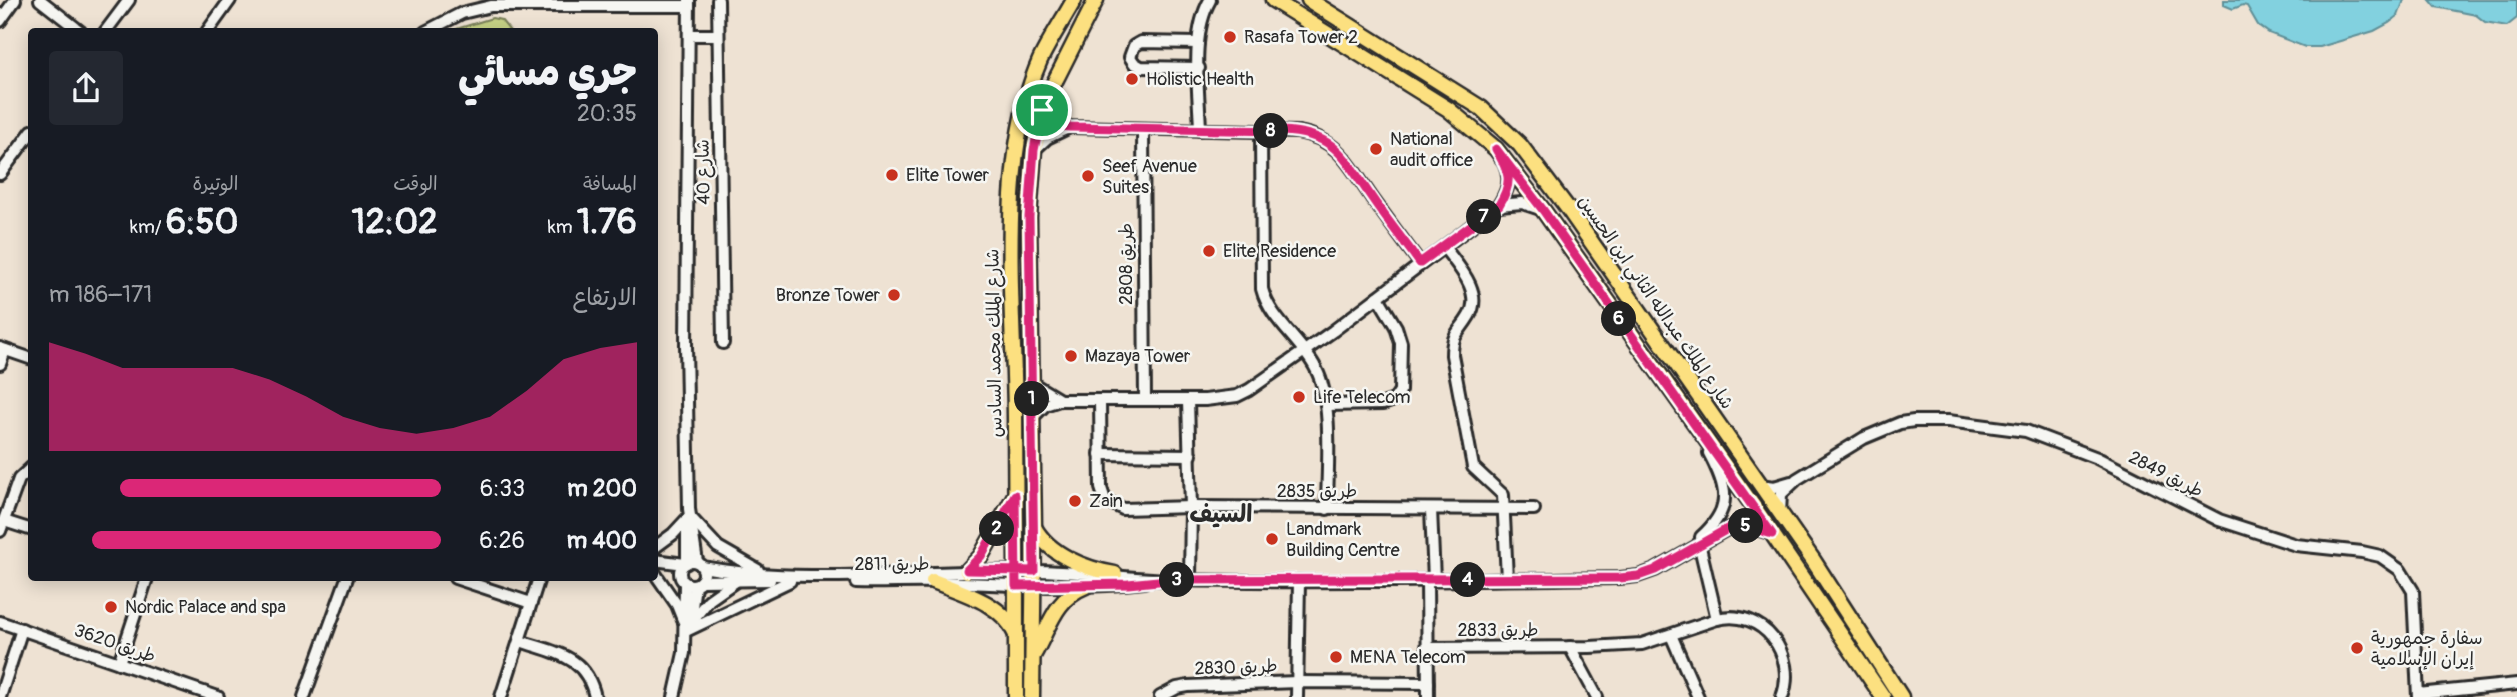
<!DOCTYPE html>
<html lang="ar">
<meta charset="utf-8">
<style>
body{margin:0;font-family:Pangolin,"Playpen Sans Arabic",sans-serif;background:#242831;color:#f1f3f6;direction:rtl;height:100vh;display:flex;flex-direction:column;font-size:26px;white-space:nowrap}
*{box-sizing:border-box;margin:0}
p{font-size:23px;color:#9ea1a6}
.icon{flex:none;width:38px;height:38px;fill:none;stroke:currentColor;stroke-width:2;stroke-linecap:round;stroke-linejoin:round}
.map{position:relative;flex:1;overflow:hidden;direction:ltr}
.panel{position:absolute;left:28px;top:28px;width:630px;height:553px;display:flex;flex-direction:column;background:#171b24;border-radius:7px;box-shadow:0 4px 18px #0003;direction:rtl}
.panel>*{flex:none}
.pin{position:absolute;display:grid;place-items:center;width:60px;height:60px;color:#fff;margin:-30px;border:4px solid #fff;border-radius:50%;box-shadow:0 2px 7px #0007}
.km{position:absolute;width:35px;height:35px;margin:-18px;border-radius:50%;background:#222;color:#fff;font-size:19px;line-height:35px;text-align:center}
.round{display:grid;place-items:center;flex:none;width:74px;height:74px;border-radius:7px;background:#242831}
.headline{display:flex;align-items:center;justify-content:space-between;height:119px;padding:0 21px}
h1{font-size:38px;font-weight:800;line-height:52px}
.metrics{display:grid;grid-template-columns:repeat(3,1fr);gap:10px;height:119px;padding:7px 21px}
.metrics div{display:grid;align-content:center}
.metrics b{font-size:35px;font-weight:800}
.metrics small{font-size:19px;font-weight:400}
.metrics p{font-size:19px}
.chart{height:196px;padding:14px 21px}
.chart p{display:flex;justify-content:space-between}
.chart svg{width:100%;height:126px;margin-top:7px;fill:#db2777;opacity:.7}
ul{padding:0 21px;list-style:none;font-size:23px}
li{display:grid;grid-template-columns:112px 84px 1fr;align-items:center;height:52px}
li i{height:18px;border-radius:9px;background:#db2777}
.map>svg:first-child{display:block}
.green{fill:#c7d386;stroke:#797f58;stroke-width:2}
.water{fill:#82d1df;stroke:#5f8f97;stroke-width:2}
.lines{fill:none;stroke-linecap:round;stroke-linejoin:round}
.minor-casing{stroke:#2b2b2b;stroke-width:16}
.major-casing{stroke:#2b2b2b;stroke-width:19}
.minor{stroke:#f6f6f2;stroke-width:10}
.major{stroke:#fce080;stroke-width:14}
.route-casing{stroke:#fff;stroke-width:14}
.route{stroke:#db2777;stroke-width:9}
.poi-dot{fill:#c8321e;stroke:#f6f6f2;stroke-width:2.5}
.labels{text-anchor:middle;stroke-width:5;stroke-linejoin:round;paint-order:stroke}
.poi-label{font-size:18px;fill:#2b2b2b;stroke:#f6f6f2;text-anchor:start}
.street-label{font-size:18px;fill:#2b2b2b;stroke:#f6f6f2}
.district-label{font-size:24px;font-weight:bold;fill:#2b2b2b;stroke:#f6f6f2}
</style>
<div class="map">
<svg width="2517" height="697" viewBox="0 0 2517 697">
<rect width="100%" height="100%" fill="#eee2d3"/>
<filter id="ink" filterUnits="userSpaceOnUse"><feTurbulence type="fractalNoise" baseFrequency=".0143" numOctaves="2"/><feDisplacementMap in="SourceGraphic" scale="14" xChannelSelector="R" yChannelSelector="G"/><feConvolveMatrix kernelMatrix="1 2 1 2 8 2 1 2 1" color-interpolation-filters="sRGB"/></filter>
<g filter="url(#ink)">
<polygon class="green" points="492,18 501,20 510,31 450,31"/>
<g class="water">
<polygon points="2224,0 2404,0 2398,16 2389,23 2374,31 2320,47 2305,47 2269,33 2258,25 2247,6 2243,5 2233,9 2224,5"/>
<polygon points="2430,0 2517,0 2517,18 2507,26 2485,22 2476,15 2436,7"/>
</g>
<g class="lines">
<defs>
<g id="minor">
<polyline points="40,0 81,32"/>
<polyline points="689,0 686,346 689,509 697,562"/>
<polyline points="718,0 723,343"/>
<polyline points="0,21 15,0"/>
<polyline points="105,32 129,0"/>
<polyline points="207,32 230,0"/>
<polyline points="425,32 462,13 491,6 689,6"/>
<polyline points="689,35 718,35"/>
<polyline points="1198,43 1141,42 1134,46 1130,57 1134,63 1141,67 1199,68"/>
<path d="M 1042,110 L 1062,126 L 1070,127 L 1298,132 C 1341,139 1352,171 1375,202 C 1390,223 1405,243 1420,263"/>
<polyline points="1143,129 1145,400"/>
<path d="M 1200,130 C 1199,90 1190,35 1210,0"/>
<path d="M 1261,131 L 1262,289 C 1270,320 1302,341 1316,369 C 1334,403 1327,471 1327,509"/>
<polyline points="1034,150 1047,138 1070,127"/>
<polyline points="0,174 32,131"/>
<polyline points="1499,205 1522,203 1543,210"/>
<path d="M 1444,247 C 1457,265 1484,292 1469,316 C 1459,333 1452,333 1452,355 L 1473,467 L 1503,495 L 1507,579"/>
<polyline points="0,348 32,359"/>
<polyline points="0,364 5,350"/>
<polyline points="1032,383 1060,400"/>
<polyline points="1100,400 1101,488 1105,500 1123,509 1191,507 1534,509"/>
<polyline points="1188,401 1191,507 1190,580"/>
<polyline points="1326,405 1383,404 1394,400 1400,391 1401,343 1396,327 1378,297"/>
<path d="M 1033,417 L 1045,405 L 1060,400 L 1205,400 L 1237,396 L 1249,390 L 1333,331 L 1499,205 C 1507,192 1512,180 1505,164"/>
<polyline points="1100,454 1191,455"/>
<polyline points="1760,485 1774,487 1791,482"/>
<polyline points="1431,509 1434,580"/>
<polyline points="1780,513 1781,494 1797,479 1864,438 1900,423 1914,421 1948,421 2026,431 2097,458 2219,520 2296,545 2362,552 2380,556 2400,570 2413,591 2418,697"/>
<polyline points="691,518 718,547 758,570"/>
<polyline points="4,521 32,530"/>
<polyline points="687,529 687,563"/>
<polyline points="0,531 19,479 32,467"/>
<path d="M 1701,537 C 1733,508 1728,489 1709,453"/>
<polyline points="1699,543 1717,619"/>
<polyline points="654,548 673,534 687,519"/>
<polyline points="654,560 685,564"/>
<circle cx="692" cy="573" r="12"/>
<path d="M 702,567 C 811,586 924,569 1034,571 C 1080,571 1125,579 1171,580 C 1321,583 1470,580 1620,578 L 1638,576 L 1655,570 L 1729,528 L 1747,526 L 1772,534"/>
<polyline points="654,572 677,605 683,620"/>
<polyline points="455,578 531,603"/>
<polyline points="1427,580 1428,697"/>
<polyline points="701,581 770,580"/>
<path d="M 856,582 C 883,583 911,581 938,582 C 1007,584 1076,590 1144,582"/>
<polyline points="691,614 695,585"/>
<polyline points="0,622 218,697"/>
<polyline points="689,624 709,600 736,581"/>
<polyline points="688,630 790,581"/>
<polyline points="1671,635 1698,697"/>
<path d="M 520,641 C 555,653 586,655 595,697"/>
<polyline points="1570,647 1597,697"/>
<path d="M 1427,648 L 1590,647 L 1642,644 L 1717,619 C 1763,607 1798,656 1782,697"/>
<polyline points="119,663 147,578"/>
<polyline points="2418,694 2517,684"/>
<polyline points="0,697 22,629"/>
<polyline points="304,697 347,578"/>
<polyline points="501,697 539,578"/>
<polyline points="674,697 684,653 685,583"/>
<polyline points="1160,697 1177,688 1188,686 1297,682 1428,683"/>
<polyline points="1297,697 1299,581"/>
</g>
<g id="major">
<polyline points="1273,0 1448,109 1496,149 1543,210 1756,510 1883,697"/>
<polyline points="1309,0 1481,108 1520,145 1569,210 1813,560 1901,697"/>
<path d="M 1034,527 C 1049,555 1086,569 1115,574"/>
<polyline points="967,571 981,556 1014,497"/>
<path d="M 933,581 C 963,593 1002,603 1015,633"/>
<path d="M 1034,654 C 1049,628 1055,598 1086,586"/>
<path d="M 1016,697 C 1016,603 1016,510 1015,416 C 1014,308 996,160 1040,60 C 1050,39 1063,20 1074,0"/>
<polyline points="1032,697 1034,527 1029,217 1034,150 1045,101 1096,0"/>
</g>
</defs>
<use href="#minor" class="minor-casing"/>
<use href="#major" class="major-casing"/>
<use href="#minor" class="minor"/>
<use href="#major" class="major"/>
</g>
</g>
<g class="lines" filter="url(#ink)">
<defs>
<path id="route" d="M 1042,110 L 1034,150 L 1029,217 L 1034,571 L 967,570 L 981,556 L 1015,495 L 1016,586 L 1128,584 L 1168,580 L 1620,578 L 1638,576 L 1655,570 L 1729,528 L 1746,526 L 1772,534 L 1543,210 L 1496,149 C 1509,172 1514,181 1499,205 L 1420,263 C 1404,241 1387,220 1372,198 C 1344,158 1336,133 1282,131 L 1070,127 L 1062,126 L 1042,110"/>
</defs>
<use href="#route" class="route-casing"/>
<use href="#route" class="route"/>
</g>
<g class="poi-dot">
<circle cx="1230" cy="37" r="7"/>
<circle cx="1132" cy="79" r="7"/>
<circle cx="1376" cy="149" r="7"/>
<circle cx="892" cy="175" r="7"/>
<circle cx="1088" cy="176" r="7"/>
<circle cx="1209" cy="251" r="7"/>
<circle cx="894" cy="295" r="7"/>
<circle cx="1071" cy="356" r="7"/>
<circle cx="1299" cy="397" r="7"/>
<circle cx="1075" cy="501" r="7"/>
<circle cx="1272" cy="539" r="7"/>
<circle cx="111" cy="607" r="7"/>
<circle cx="2357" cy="648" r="7"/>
<circle cx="1336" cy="657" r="7"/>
</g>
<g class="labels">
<g class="poi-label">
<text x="1244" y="43">Rasafa Tower 2</text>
<text x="1146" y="85">Holistic Health</text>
<text x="1390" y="145">National<tspan x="1390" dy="21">audit office</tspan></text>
<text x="1102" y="172">Seef Avenue<tspan x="1102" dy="21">Suites</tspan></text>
<text x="906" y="181">Elite Tower</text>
<text x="1223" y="257">Elite Residence</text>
<text x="880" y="301" text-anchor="end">Bronze Tower</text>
<text x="1085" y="362">Mazaya Tower</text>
<text x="1313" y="403">Life Telecom</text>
<text x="1089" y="507">Zain</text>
<text x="1286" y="535">Landmark<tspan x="1286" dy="21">Building Centre</tspan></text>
<text x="125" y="613">Nordic Palace and spa</text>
<text x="2371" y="644">سفارة جمهورية<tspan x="2371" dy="21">إيران الإسلامية</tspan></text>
<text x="1350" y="663">MENA Telecom</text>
</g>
<g class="street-label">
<text transform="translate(703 172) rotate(-91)" y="6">شارع 40</text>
<text transform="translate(1126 264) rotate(-90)" y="6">طريق 2808</text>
<text transform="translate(1656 302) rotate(55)" y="6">شارع الملك عبدالله الثاني ابن الحسين</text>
<text transform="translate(994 343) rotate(-91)" y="6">شارع الملك محمد السادس</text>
<text transform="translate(2166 474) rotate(27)" y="6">طريق 2849</text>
<text x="1317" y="497">طريق 2835</text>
<text x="892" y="570">طريق 2811</text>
<text x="1498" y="636">طريق 2833</text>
<text transform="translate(115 643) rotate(19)" y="6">طريق 3620</text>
<text transform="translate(1236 667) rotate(-2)" y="6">طريق 2830</text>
</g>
<g class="district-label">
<text x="1221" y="522">السيف</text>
</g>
</g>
</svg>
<div class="pin" style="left:1042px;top:110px;background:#1e9e55"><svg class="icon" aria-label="arrive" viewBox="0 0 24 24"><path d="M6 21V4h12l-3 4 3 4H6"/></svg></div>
<b class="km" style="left:1032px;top:399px">1</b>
<b class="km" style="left:997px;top:529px">2</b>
<b class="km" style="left:1177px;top:580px">3</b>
<b class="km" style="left:1468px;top:580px">4</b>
<b class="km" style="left:1746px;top:526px">5</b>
<b class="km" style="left:1619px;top:319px">6</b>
<b class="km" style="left:1484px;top:217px">7</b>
<b class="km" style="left:1271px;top:131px">8</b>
<section class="panel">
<div class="headline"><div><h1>جري مسائي</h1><p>20:35</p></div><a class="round"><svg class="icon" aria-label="share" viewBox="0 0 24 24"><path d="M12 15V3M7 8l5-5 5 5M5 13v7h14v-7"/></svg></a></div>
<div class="metrics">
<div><p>المسافة</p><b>1.76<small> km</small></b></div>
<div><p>الوقت</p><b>12:02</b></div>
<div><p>الوتيرة</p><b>6:50<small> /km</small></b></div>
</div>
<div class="chart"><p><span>الارتفاع</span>171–186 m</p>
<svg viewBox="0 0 160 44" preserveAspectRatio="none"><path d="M0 44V6L10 10L20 15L30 15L40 15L50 15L60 19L70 25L80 32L90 36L100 38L110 36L120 32L130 23L140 12L150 8L160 6V44z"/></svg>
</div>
<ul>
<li><b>200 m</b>6:33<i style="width:82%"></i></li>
<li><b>400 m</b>6:26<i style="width:89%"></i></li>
</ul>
</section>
</div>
